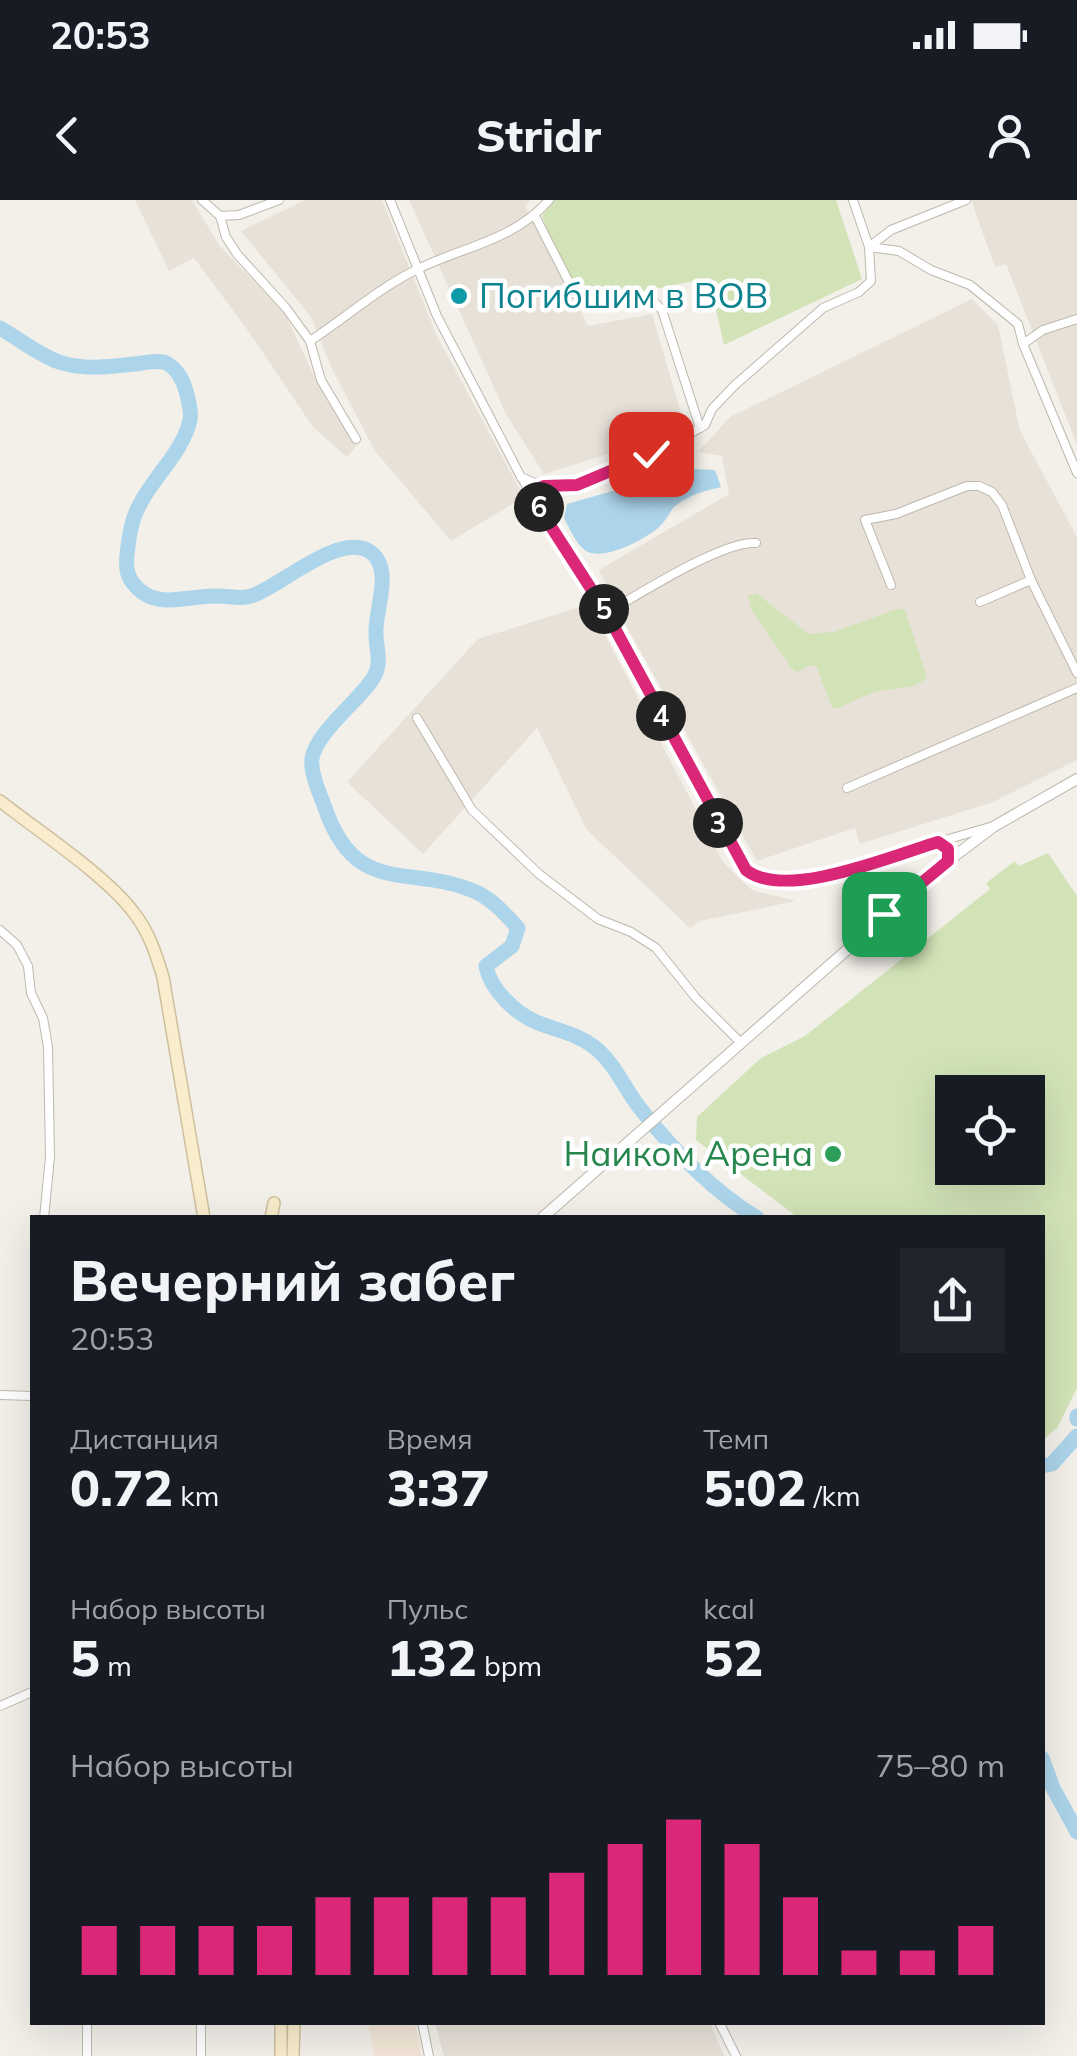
<!DOCTYPE html>
<html lang="ru">
<meta charset="utf-8">
<style>
body{margin:0;font-family:Mulish,sans-serif;background:#20242c;color:#f1f3f6;height:100vh;display:flex;flex-direction:column;font-size:38px;white-space:nowrap}
*{box-sizing:border-box;margin:0}
p{font-size:32px;color:#9ea1a6}
.icon{flex:none;width:55px;height:55px;fill:none;stroke:currentColor;stroke-width:2;stroke-linecap:round;stroke-linejoin:round}
.map{position:relative;flex:1;overflow:hidden}
.drawer{position:absolute;left:30px;top:1015px;width:1015px;height:810px;display:flex;flex-direction:column;background:#171b24;border-radius:0px;box-shadow:0 10px 40px #0002}
.drawer>*{flex:none}
.controls{position:absolute;left:935px;top:875px;display:grid;gap:20px}
.controls a{display:grid;place-items:center;width:110px;height:110px;border-radius:0px;background:#171b24;box-shadow:0 10px 40px #0002;font-size:50px}
.pin{position:absolute;display:grid;place-items:center;width:85px;height:85px;color:#fff;margin:-42px;border-radius:20px;box-shadow:0 5px 15px #0006}
.km{position:absolute;width:50px;height:50px;margin:-25px;border-radius:50%;background:#222;color:#fff;font-size:28px;line-height:50px;text-align:center}
.round{display:grid;place-items:center;flex:none;width:105px;height:105px;border-radius:0px;background:#20242c}
.summary{display:flex;align-items:center;justify-content:space-between;height:170px;padding:0 40px}
h1{font-size:55px;font-weight:800;line-height:75px}
.figures{display:grid;grid-template-columns:repeat(3,1fr);gap:15px;height:170px;padding:10px 40px}
.figures div{display:grid;align-content:center}
.figures b{font-size:50px;font-weight:800}
.figures small{font-size:28px;font-weight:400}
.figures p{font-size:28px}
.chart{height:280px;padding:20px 40px}
.chart p{display:flex;justify-content:space-between}
.chart svg{width:100%;height:180px;margin-top:10px;stroke:#db2777;stroke-width:6}
.status{display:flex;justify-content:space-between;align-items:center;height:70px;padding:0 50px;background:#171b24;direction:ltr}
.status svg{height:28px;fill:currentColor}
header{display:flex;justify-content:space-between;align-items:center;height:130px;padding:0 40px;background:#171b24;font-size:45px;font-weight:800}
.map>svg:first-child{display:block}
.residential{fill:#e7e1d8}
.commercial{fill:#f3e6d7}
.green{fill:#d1e3b7;fill-rule:evenodd}
.water{fill:#acd4ea}
.lines{fill:none;stroke-linecap:round;stroke-linejoin:round}
.river{stroke:#acd4ea;stroke-width:15}
.minor-casing{stroke:#beb7ad;stroke-width:10}
.tertiary-casing{stroke:#beb7ad;stroke-width:12}
.secondary-casing{stroke:#cebf9e;stroke-width:14}
.minor{stroke:#fff;stroke-width:8}
.tertiary{stroke:#fff;stroke-width:10}
.secondary{stroke:#f9edcd;stroke-width:11}
.route-casing{stroke:#fff;stroke-width:20}
.route{stroke:#db2777;stroke-width:12}
.culture-dot{fill:#0f9aa8;stroke:#fff;stroke-width:4}
.leisure-dot{fill:#2e9e5b;stroke:#fff;stroke-width:4}
.labels{text-anchor:middle;stroke-width:9;stroke-linejoin:round;paint-order:stroke}
.culture-label{font-size:35px;fill:#0d838f;stroke:#fff;text-anchor:start}
.leisure-label{font-size:35px;fill:#27864d;stroke:#fff;text-anchor:end}
</style>
<div class="status"><b>20:53</b><svg viewBox="0 0 49 12"><path d="M0 12V9h3v3zM5 12V6h3v6zM10 12V3h3v9zM15 12V0h3v12zM26 1h20v11H26zM47 4h2v5h-2z"/></svg></div>
<header><svg class="icon" aria-label="back" viewBox="0 0 24 24"><path d="M15 5l-7 7 7 7"/></svg>Stridr<svg class="icon" aria-label="person" viewBox="0 0 24 24"><circle cx="12" cy="8" r="4"/><path d="M4 21q1-7 8-7t8 7"/></svg></header>
<div class="map">
<svg width="1077" height="1856" viewBox="0 0 1077 1856">
<rect width="100%" height="100%" fill="#f3f0ea"/>
<g class="residential">
<polygon points="135,0 192,0 219,45 285,114 314,176 357,245 347,257 313,227 249,132 194,58 169,71"/>
<polygon points="305,0 382,0 437,136 524,297 451,341 375,251 332,169 311,117 241,31"/>
<polygon points="409,0 530,0 525,6 588,126 652,114 686,230 544,274 506,214"/>
<polygon points="971,0 1077,0 1077,245 1006,64 995,67"/>
<polygon points="972,99 998,125 1020,231 1077,337 1077,560 993,602 860,644 855,628 757,661 622,418 599,370 729,294 722,256 698,252 730,217"/>
<polygon points="589,404 723,662 752,690 796,701 700,721 690,728 587,630 537,528 423,654 347,582 478,439"/>
<polygon points="435,1823 710,1823 724,1856 444,1856"/>
</g>
<polygon class="commercial" points="368,1823 415,1823 421,1856 375,1856"/>
<g class="green">
<path d="M 554,0 L 836,0 L 862,79 L 724,145 L 709,78 L 600,100 C 569,101 552,41 542,16 Z"/>
<path d="M 756,393 L 809,434 L 834,432 L 897,409 L 905,410 L 927,478 C 913,490 897,487 881,491 C 866,494 850,503 836,509 L 832,507 L 816,466 L 812,465 L 797,472 L 792,469 L 751,409 L 748,395 Z"/>
<path d="M 1048,653 L 1077,696 L 1077,1188 L 1057,1228 L 1043,1240 L 1042,1018 L 797,1017 L 696,940 L 697,917 L 761,858 L 805,836 L 990,689 L 986,683 L 1015,661 L 1019,666 ZM 1028,892 L 1028,968 L 952,968 L 952,892 Z"/>
</g>
<path class="water" d="M 690,269 L 715,270 L 721,287 C 704,291 692,294 678,304 C 670,309 669,316 663,323 C 651,337 604,362 586,351 C 576,344 570,329 564,318 L 567,304 Z"/>
<g class="lines">
<g class="river">
<path d="M 0,128 C 19,139 39,155 59,162 C 82,170 110,167 134,164 C 143,163 155,160 164,162 C 175,166 183,179 186,191 C 188,199 192,212 190,220 C 183,252 154,276 140,304 C 131,320 129,337 127,355 C 126,365 126,375 133,383 C 155,412 187,395 217,396 C 231,396 240,400 254,395 C 283,384 339,333 369,351 C 394,367 376,407 376,430 C 375,449 384,462 372,480 C 357,502 317,532 312,558 C 310,573 320,594 325,608 C 357,700 411,662 478,693 C 494,701 506,715 518,728 L 512,746 L 486,766 C 490,789 515,813 536,822 C 555,830 575,833 593,846 C 615,863 623,886 639,907 C 672,949 710,989 757,1018"/>
<polyline points="1077,1216 1077,1219"/>
<polyline points="1042,1266 1052,1264 1077,1236"/>
<polyline points="1042,1558 1053,1588 1077,1632"/>
</g>
<defs>
<g id="minor">
<polyline points="202,0 220,16 226,37 237,54 286,108 310,141 321,180 356,239"/>
<path d="M 390,0 L 437,116 L 521,277 L 606,413 L 746,670 C 765,685 786,683 808,680 L 990,627"/>
<polyline points="853,0 869,47 899,51 931,70 970,85 1018,124 1023,144 1077,273"/>
<polyline points="220,16 239,15 279,0"/>
<path d="M 535,16 L 575,94 C 605,118 637,78 662,110 L 700,228"/>
<path d="M 310,141 C 345,118 383,85 420,68 C 466,46 514,40 549,0"/>
<polyline points="1023,144 1043,130 1077,119"/>
<path d="M 521,277 C 528,280 536,284 543,286 C 585,297 663,248 700,228 L 705,225 L 712,209 L 735,185 L 823,108 L 859,92 L 871,81 L 869,47 L 891,30 L 966,0"/>
<polyline points="891,385 865,320 896,314 967,286 979,286 992,292 1002,305 1031,380 1077,473"/>
<polyline points="980,402 1031,380"/>
<path d="M 606,413 C 638,395 723,340 756,343"/>
<polyline points="417,518 472,610 539,674 598,719 631,732 656,748 696,798 740,842"/>
<polyline points="847,588 1077,488"/>
<polyline points="0,730 17,745 28,766 31,793 43,818 48,847 50,957 44,1018"/>
<polyline points="0,1195 32,1196"/>
<polyline points="0,1506 32,1492"/>
<polyline points="201,1822 201,1856"/>
<polyline points="422,1822 429,1856"/>
<polyline points="719,1822 736,1856"/>
<polyline points="87,1856 87,1822"/>
</g>
<polyline id="tertiary" points="542,1018 948,661 993,627 1077,579"/>
<g id="secondary">
<path d="M 0,601 C 38,631 107,676 134,713 C 149,732 156,754 163,777 L 204,1018"/>
<polyline points="271,1018 274,1003"/>
<polyline points="281,1822 281,1856"/>
<polyline points="293,1856 294,1822"/>
</g>
</defs>
<use href="#minor" class="minor-casing"/>
<use href="#tertiary" class="tertiary-casing"/>
<use href="#secondary" class="secondary-casing"/>
<use href="#minor" class="minor"/>
<use href="#tertiary" class="tertiary"/>
<use href="#secondary" class="secondary"/>
</g>
<g class="lines">
<defs>
<path id="route" d="M 651,254 L 577,285 L 544,286 L 530,294 L 606,412 L 746,670 C 785,701 892,656 938,642 L 948,649 L 948,661 L 884,714"/>
</defs>
<use href="#route" class="route-casing"/>
<use href="#route" class="route"/>
</g>
<circle class="culture-dot" cx="459" cy="96" r="10"/>
<circle class="leisure-dot" cx="833" cy="954" r="10"/>
<g class="labels">
<g class="culture-label">
<text x="479" y="108">Погибшим в ВОВ</text>
</g>
<g class="leisure-label">
<text x="813" y="966">Наиком Арена</text>
</g>
</g>
</svg>
<div class="controls">
<a><svg class="icon" aria-label="locate" viewBox="0 0 24 24"><circle cx="12" cy="12" r="6"/><path d="M12 2v4M12 18v4M2 12h4M18 12h4"/></svg></a>
</div>
<div class="pin" style="left:884px;top:714px;background:#1e9e55"><svg class="icon" aria-label="arrive" viewBox="0 0 24 24"><path d="M6 21V4h12l-3 4 3 4H6"/></svg></div>
<div class="pin" style="left:651px;top:254px;background:#d93025"><svg class="icon" aria-label="check" viewBox="0 0 24 24"><path d="M5 12l5 5 9-10"/></svg></div>
<b class="km" style="left:718px;top:623px">3</b>
<b class="km" style="left:661px;top:516px">4</b>
<b class="km" style="left:604px;top:409px">5</b>
<b class="km" style="left:539px;top:307px">6</b>
<section class="drawer">
<div class="summary"><div><h1>Вечерний забег</h1><p>20:53</p></div><a class="round"><svg class="icon" aria-label="share" viewBox="0 0 24 24"><path d="M12 15V3M7 8l5-5 5 5M5 13v7h14v-7"/></svg></a></div>
<div class="figures">
<div><p>Дистанция</p><b>0.72<small> km</small></b></div>
<div><p>Время</p><b>3:37</b></div>
<div><p>Темп</p><b>5:02<small> /km</small></b></div>
</div>
<div class="figures">
<div><p>Набор высоты</p><b>5<small> m</small></b></div>
<div><p>Пульс</p><b>132<small> bpm</small></b></div>
<div><p>kcal</p><b>52</b></div>
</div>
<div class="chart"><p><span>Набор высоты</span>75–80 m</p>
<svg viewBox="0 0 160 44" preserveAspectRatio="none"><path d="M5 44V32M15 44V32M25 44V32M35 44V32M45 44V25M55 44V25M65 44V25M75 44V25M85 44V19M95 44V12M105 44V6M115 44V12M125 44V25M135 44V38M145 44V38M155 44V32"/></svg>
</div>
</section>
</div>
